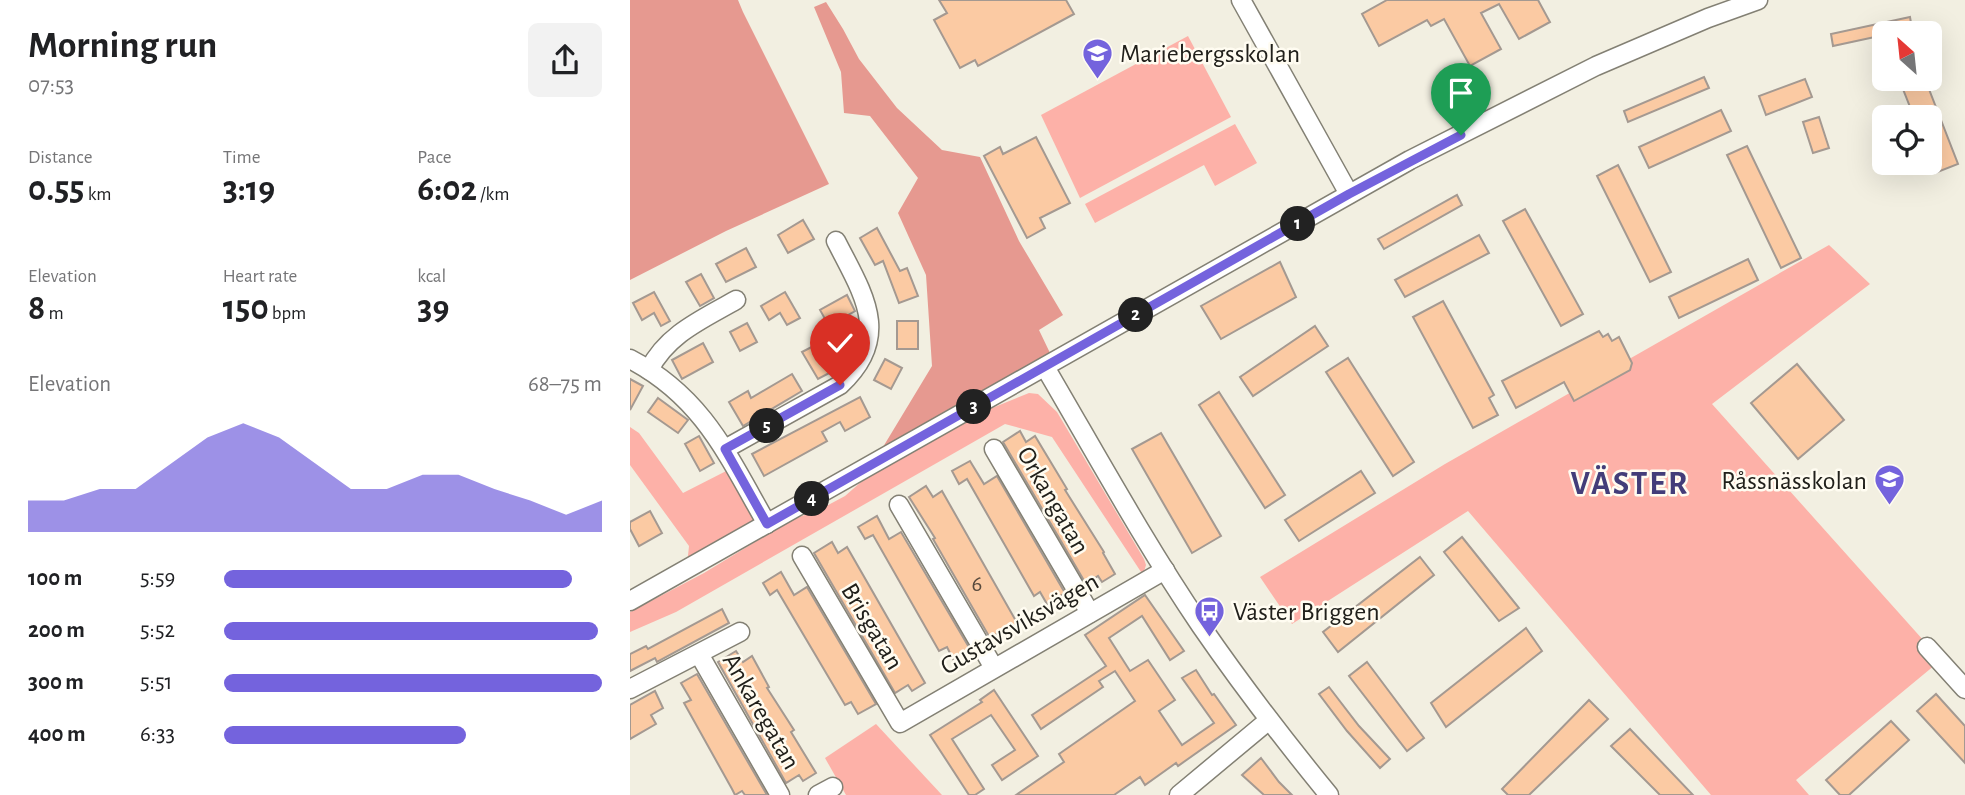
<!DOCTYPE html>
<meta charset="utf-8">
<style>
body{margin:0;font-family:"Alegreya Sans",sans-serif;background:#f2f2f2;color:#202124;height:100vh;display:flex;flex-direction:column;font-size:26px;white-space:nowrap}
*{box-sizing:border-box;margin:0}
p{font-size:23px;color:#757577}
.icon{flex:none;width:38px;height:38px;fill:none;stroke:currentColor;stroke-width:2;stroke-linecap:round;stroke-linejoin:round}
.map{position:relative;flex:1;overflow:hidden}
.sheet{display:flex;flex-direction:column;background:#fff;width:630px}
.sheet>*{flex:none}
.needle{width:46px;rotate:333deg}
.buttons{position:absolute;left:1242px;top:21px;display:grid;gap:14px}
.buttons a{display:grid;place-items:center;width:70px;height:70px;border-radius:10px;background:#fff;box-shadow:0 7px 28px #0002;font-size:35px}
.pin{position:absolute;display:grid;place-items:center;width:60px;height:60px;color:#fff;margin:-72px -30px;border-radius:50% 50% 50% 0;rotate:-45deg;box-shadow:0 0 7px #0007}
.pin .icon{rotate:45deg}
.km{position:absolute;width:35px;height:35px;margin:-18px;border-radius:50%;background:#222;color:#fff;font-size:19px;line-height:35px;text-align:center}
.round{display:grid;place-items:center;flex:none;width:74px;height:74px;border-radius:10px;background:#f2f2f2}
.head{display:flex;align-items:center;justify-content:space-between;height:119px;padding:0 28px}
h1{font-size:38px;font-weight:700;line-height:52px}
.metrics{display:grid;grid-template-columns:repeat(3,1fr);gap:10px;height:119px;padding:7px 28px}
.metrics div{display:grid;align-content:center}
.metrics b{font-size:35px;font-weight:700}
.metrics small{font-size:19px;font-weight:400}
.metrics p{font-size:19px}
.chart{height:196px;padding:14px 28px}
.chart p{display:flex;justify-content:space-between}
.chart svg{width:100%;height:126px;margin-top:7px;fill:#7463dd;opacity:.7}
ul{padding:0 28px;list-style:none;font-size:23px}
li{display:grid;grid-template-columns:112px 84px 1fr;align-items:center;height:52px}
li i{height:18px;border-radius:9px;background:#7463dd}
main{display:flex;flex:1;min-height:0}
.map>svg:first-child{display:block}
.green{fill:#fdb1a8}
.forest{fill:#e69990}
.building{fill:#fbcaa3;stroke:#a49991;stroke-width:2}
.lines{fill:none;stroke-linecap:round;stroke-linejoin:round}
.minor-casing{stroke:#838074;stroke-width:21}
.minor{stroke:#fff;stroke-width:18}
.route-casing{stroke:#fff;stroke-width:14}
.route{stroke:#7463dd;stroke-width:9}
.labels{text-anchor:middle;stroke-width:5;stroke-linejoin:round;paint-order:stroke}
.number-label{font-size:23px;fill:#584a3d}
.poi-label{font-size:26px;fill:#21201b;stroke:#fffcf1;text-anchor:start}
.street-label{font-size:26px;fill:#21201b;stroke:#fffcf1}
.district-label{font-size:33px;font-weight:bold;letter-spacing:2px;fill:#433d79;stroke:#fffcf1}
</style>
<main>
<section class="sheet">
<div class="head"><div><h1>Morning run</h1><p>07:53</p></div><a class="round"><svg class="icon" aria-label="share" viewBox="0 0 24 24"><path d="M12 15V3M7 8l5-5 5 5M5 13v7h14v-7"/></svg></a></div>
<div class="metrics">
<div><p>Distance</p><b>0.55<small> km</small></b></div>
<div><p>Time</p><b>3:19</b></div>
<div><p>Pace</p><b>6:02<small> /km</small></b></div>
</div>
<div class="metrics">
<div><p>Elevation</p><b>8<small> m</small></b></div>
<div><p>Heart rate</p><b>150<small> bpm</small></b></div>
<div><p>kcal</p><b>39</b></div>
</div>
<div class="chart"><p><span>Elevation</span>68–75 m</p>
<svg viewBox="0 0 160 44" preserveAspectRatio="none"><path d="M0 44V33L10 33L20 29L30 29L40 20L50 11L60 6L70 11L80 20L90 29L100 29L110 24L120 24L130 29L140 33L150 38L160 33V44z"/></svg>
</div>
<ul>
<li><b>100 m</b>5:59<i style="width:92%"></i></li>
<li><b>200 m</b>5:52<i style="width:99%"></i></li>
<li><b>300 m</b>5:51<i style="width:100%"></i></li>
<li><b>400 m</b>6:33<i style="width:64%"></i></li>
</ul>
</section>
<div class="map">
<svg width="1335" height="795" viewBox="0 0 1335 795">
<rect width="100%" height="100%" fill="#f2efe1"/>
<g class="green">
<polygon points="558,36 601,117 450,198 411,115"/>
<polygon points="605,124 627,163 585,186 574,165 465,223 455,204"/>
<polygon points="1199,245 1240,284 1082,404 1311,660 1166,780 1179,795 1081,795 838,511 662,624 630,577 815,464"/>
<polygon points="399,393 408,394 427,412 514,559 516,565 513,575 422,437 375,424 46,612 0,632 0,612 74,573 163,519 187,511 215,496 231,482 345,415"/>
<polygon points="0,427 9,433 53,493 106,466 140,518 57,565 59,546 0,465"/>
<polygon points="246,724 312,795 216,795 195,758"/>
</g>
<g class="forest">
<polygon points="0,0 108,0 113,12 199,184 96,231 0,280"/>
<polygon points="196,2 213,29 229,59 267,108 312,150 350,157 389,241 433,315 409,330 420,353 253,447 302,366 296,275 268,213 288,178 240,116 214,113 211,72 184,7"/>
</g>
<g class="building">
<polygon points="309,0 436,0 444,14 348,66 345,60 330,68 304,20 317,13"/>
<polygon points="757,0 908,0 920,22 889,39 869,4 851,13 871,49 840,66 814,19 801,26 797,20 749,46 732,14"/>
<polygon points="1280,17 1282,29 1203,46 1201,34"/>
<polygon points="1074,77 1079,88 998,122 994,111"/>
<polygon points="1175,79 1182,97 1136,115 1129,96"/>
<polygon points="1269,79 1295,79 1328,164 1305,173 1300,159 1300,117 1284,117"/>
<polygon points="1091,110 1101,131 1019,168 1009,147"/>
<polygon points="1189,117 1199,148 1183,153 1173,122"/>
<polygon points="406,137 440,203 410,218 415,228 397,238 354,156 370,147 373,154"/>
<polygon points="1117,146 1171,258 1151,268 1097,155"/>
<polygon points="988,165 1041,272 1020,282 967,176"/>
<polygon points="827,195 832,205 754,249 748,239"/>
<polygon points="895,209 953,314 931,326 873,221"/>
<polygon points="173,220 184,239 158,253 148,235"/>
<polygon points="247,228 270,271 277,268 288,296 269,303 253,261 245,265 230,238"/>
<polygon points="849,235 859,253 775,297 765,280"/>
<polygon points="116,248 126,267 96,282 86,264"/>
<polygon points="1118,259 1128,280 1049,318 1039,297"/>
<polygon points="650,262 666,297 591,339 571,306"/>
<polygon points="71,274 84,298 70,306 56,282"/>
<polygon points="24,292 40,321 31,326 24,313 12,320 3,303"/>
<polygon points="155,292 170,318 157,325 150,313 139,320 131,306"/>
<polygon points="217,295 225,311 199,326 190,310"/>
<polygon points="813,301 864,395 859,398 868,415 843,428 783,317"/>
<rect x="267" y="321" width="21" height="28"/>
<polygon points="117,323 127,342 110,351 100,332"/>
<polygon points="685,326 698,346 623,396 610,377"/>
<polygon points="969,331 973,337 978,334 982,341 989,337 1002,363 1000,370 944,401 934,382 886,408 872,381"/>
<polygon points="73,343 83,362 52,379 42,360"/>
<polygon points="189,343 205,370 188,379 172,352"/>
<polygon points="718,358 784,462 763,476 696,372"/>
<polygon points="255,359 272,368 261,389 244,380"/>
<polygon points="1167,364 1214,420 1168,459 1121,403"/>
<polygon points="162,374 172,391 113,426 99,402 118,391 121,398"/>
<polygon points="0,379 13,386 0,410"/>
<polygon points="589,392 655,495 635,508 569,405"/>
<polygon points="230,397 240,417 215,431 210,422 192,432 197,441 134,476 122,454"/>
<polygon points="28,398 58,420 48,433 18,412"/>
<polygon points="390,431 396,442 405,436 437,489 435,490 474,552 473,553 485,574 472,582 468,576 456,584 373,442"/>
<polygon points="531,433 591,536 562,553 502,449"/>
<polygon points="69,436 84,463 70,471 55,444"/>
<polygon points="340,461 354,484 367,476 435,593 417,604 410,592 404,596 337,479 329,484 322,471"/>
<polygon points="731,471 745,493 669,541 655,520"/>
<polygon points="296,486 303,497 312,491 390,628 377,636 373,630 360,638 303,539 305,538 279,497"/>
<polygon points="20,511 32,533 9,546 0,529 0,522"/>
<polygon points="247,516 259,539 271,532 340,649 323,659 317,647 309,651 243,535 235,539 228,527"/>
<polygon points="832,537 889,608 869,621 814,552"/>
<polygon points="202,542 208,553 217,547 295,683 282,691 278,685 265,693 184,553"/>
<polygon points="790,557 804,575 708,652 693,632"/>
<polygon points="151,572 164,595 177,587 246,704 228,714 221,702 215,705 147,590 140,595 133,583"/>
<polygon points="515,595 554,651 540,660 512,616 479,638 500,671 518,660 545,700 529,711 552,745 584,723 552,678 566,670 582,695 584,694 606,725 548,766 546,763 515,785 510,777 484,795 386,795 434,762 429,754 505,701 485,671 469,681 473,687 411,729 402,715 476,666 455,635"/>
<polygon points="92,609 99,623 27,662 25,658 0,671 0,654 16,646 18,649"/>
<polygon points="896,628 912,651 816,727 801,703"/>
<polygon points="106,651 113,662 122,656 139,687 137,688 164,730 161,732 186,773 173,781 169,775 156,783 88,662"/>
<polygon points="737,662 794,738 777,751 719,676"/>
<polygon points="67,674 137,795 115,795 112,791 105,795 102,789 54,703 61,700 51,683"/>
<polygon points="699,687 729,726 760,759 750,768 717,731 689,694"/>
<polygon points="364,690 408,756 372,780 362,765 385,750 361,715 322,739 354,789 345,795 339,795 300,735 352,702 350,700"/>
<polygon points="25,691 33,708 21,715 26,724 0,739 0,705"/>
<polygon points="1306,694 1335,726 1335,763 1287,711"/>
<polygon points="959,700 978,719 899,795 878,795 872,789"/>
<polygon points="1261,721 1279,740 1219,795 1210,795 1196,780"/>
<polygon points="1000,729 1063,795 1030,795 981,746"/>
<polygon points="631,758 649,782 662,795 634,795 612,775"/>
</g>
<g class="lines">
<defs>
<g id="minor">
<polyline points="611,0 719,194"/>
<path d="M 0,359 C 73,397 98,456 137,524"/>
<path d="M 415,367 C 466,454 514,542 571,626 C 611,684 654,740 699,795"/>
<path d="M 19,370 C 37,334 73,319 106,300"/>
<path d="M 95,449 L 210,385 C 263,336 233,294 206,241"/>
<polyline points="364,449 460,613"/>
<polyline points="269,505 364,668"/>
<polyline points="172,556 270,723 535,570"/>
<polyline points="0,601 780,160 966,66 1078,18 1128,0"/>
<polyline points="1297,647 1335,689"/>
<polyline points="69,654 150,795"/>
<polyline points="0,689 110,632"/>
<polyline points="188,795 203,787"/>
<polyline points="549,795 639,720"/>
</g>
</defs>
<use href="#minor" class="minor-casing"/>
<use href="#minor" class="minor"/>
</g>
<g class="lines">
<defs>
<polyline id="route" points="210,385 95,449 137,524 719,194 831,135"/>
</defs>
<use href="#route" class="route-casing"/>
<use href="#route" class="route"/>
</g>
<defs>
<symbol id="school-pin" viewBox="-11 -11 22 30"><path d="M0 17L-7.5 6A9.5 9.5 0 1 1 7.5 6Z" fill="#7463dd" stroke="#fffcf1"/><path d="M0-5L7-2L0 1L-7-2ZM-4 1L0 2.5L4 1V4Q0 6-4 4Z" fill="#fff"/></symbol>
<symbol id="bus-pin" viewBox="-11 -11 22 30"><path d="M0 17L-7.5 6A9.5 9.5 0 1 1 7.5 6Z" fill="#7463dd" stroke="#fffcf1"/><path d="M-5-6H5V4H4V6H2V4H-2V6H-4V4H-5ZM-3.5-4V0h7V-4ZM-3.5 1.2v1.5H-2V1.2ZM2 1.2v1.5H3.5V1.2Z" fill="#fff"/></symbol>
</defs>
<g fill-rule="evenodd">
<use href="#school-pin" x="450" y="36" width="35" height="47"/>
<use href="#school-pin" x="1242" y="462" width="35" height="47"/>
<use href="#bus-pin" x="562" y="594" width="35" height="47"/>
</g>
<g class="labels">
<g class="number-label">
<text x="347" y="591">6</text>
</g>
<g class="poi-label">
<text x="490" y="62">Mariebergsskolan</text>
<text x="1237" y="489" text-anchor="end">Råssnässkolan</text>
<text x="603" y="620">Väster Briggen</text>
</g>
<g class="street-label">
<text transform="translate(424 500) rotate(60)" y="9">Orkangatan</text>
<text transform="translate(389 623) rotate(-30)" y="9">Gustavsviksvägen</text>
<text transform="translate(243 626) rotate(59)" y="9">Brisgatan</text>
<text transform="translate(132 711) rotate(60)" y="9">Ankaregatan</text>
</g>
<g class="district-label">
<text x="1000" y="494">VÄSTER</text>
</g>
</g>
</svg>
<div class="buttons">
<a><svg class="needle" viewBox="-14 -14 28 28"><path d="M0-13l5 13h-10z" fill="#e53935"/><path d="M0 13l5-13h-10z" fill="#757577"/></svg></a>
<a><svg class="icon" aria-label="locate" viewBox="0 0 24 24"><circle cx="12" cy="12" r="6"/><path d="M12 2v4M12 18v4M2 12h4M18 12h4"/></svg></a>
</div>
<div class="pin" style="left:831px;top:135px;background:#1e9e55"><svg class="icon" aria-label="arrive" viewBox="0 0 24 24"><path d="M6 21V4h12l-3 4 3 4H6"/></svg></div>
<div class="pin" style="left:210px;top:385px;background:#d93025"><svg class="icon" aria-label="check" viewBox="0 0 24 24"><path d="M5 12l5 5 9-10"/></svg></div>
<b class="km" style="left:668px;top:224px">1</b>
<b class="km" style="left:506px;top:315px">2</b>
<b class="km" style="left:344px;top:407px">3</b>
<b class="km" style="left:182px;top:499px">4</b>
<b class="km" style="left:137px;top:426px">5</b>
</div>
</main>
